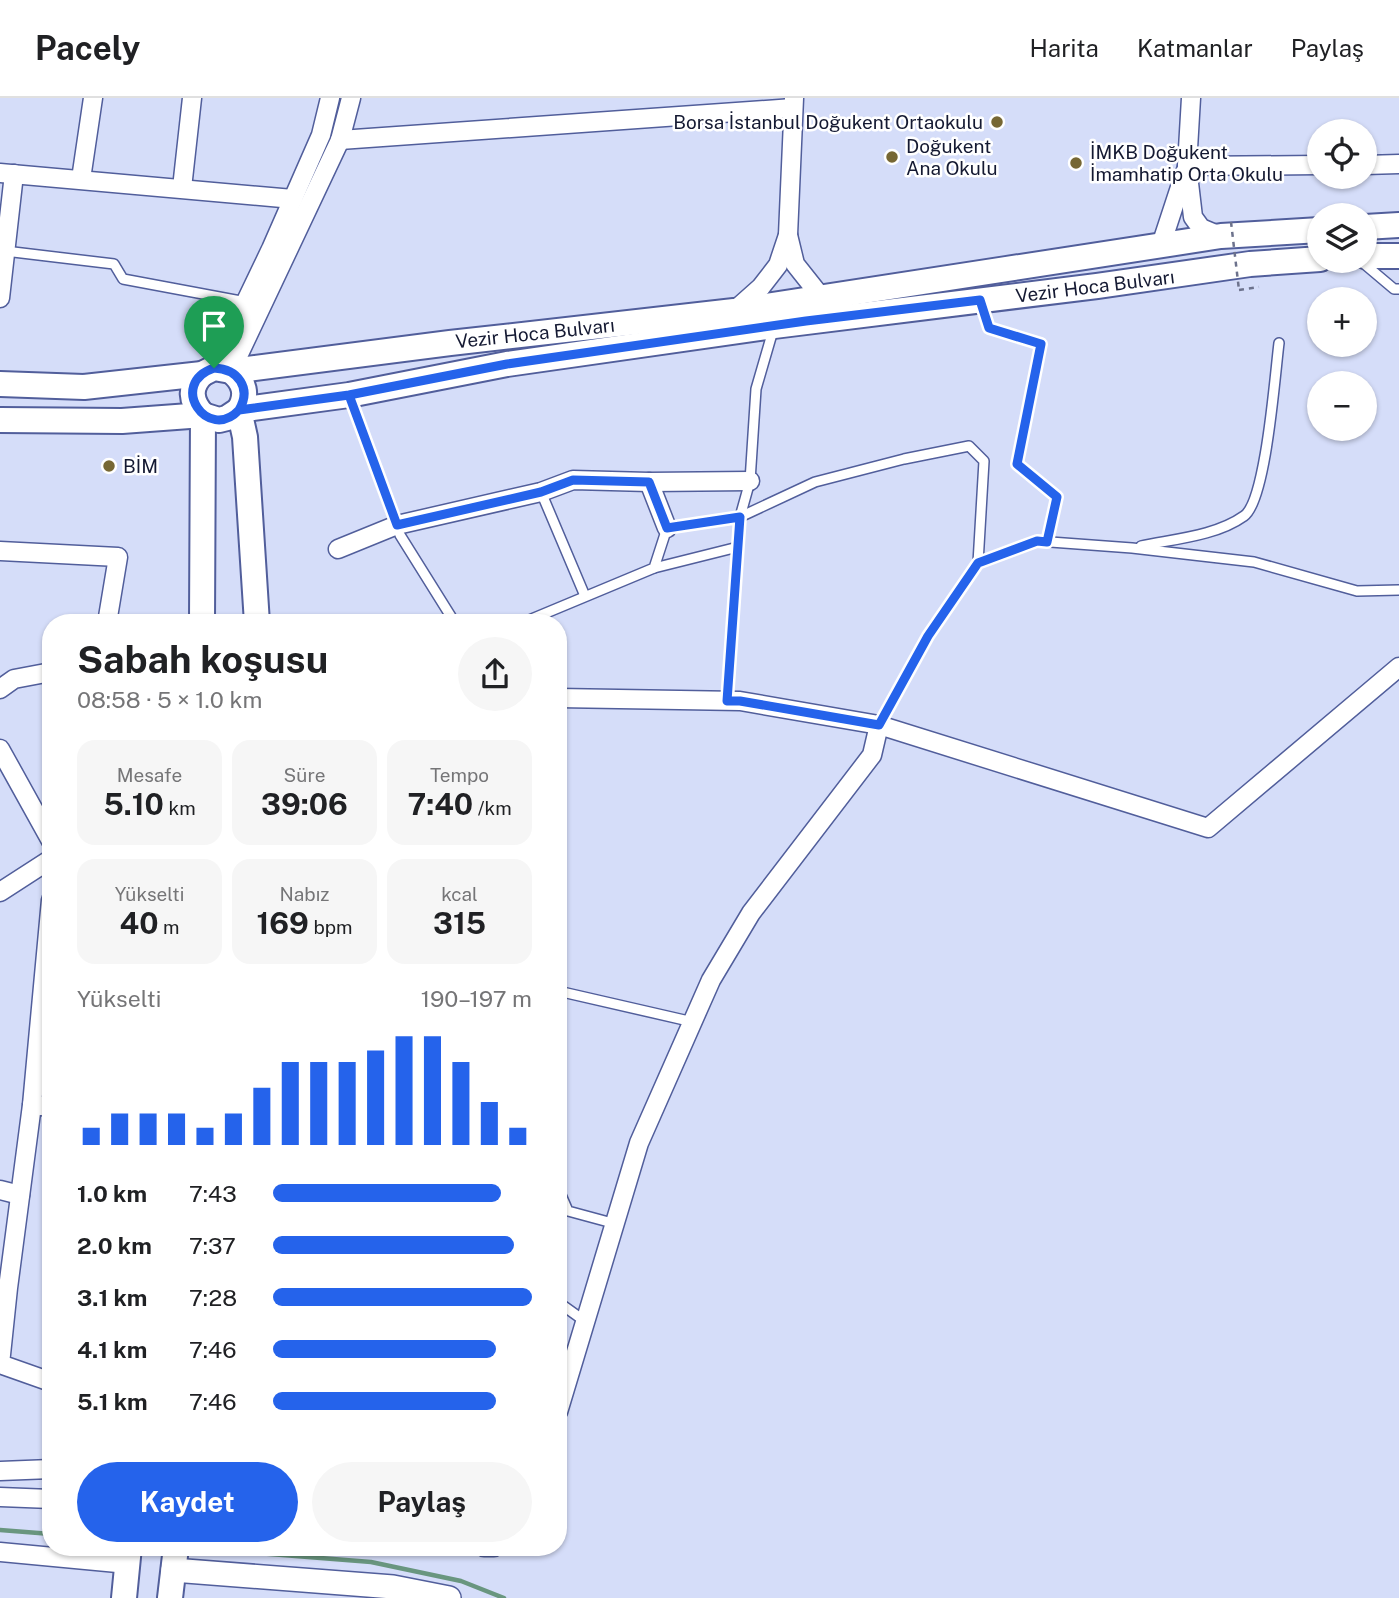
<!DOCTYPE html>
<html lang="tr">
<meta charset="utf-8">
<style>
body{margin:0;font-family:"Public Sans",sans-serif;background:#f6f6f6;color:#202124;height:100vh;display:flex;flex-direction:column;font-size:26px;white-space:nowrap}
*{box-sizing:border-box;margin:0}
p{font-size:23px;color:#757577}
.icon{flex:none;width:38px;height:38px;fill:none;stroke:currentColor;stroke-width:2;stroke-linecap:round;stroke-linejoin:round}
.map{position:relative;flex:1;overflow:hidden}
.side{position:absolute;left:42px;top:516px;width:525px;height:942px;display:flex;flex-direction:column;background:#fff;border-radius:28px;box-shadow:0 2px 5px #0004}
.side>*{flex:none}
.buttons{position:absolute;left:1307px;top:21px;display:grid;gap:14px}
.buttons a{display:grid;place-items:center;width:70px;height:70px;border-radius:50%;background:#fff;box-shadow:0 2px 5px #0004;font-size:35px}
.pin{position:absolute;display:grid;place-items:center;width:60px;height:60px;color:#fff;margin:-72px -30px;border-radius:50% 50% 50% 0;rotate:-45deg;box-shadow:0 0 7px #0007}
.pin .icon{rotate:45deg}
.round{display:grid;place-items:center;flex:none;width:74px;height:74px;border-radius:37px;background:#f6f6f6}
.headline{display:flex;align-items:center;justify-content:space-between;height:119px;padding:0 35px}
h1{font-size:38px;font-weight:700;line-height:52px}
.figures{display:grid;grid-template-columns:repeat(3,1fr);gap:10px;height:119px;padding:7px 35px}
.figures div{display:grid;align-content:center;border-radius:18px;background:#f6f6f6;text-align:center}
.figures b{font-size:30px;font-weight:700}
.figures small{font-size:19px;font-weight:400}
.figures p{font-size:19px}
.chart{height:196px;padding:14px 35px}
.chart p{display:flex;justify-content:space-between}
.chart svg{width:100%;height:126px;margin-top:7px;stroke:#2563eb;stroke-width:6}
.button{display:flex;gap:14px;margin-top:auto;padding:14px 35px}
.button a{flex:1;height:80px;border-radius:42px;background:#2563eb;color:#fff;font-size:28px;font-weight:700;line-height:80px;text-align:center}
.button a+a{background:#f6f6f6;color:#202124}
ul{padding:0 35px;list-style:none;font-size:23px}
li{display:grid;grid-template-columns:112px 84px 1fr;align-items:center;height:52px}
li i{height:18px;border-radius:9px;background:#2563eb}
header{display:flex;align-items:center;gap:42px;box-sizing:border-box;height:98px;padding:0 35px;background:#fff;border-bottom:2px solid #e0e0e0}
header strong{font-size:33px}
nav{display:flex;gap:38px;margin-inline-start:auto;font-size:24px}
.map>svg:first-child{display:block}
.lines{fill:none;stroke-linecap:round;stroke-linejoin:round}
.stream{stroke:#69967f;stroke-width:4.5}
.service-casing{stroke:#515e9b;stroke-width:12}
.minor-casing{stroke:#515e9b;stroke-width:21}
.tertiary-casing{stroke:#515e9b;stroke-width:26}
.secondary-casing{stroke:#515e9b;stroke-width:28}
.path{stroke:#6c728c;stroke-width:2.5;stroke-dasharray:5 5;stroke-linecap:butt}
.service{stroke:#fff;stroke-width:9}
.minor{stroke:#fff;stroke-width:18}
.tertiary{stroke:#fff;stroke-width:23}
.secondary{stroke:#fff;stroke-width:24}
.path-bridge{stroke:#6c728c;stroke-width:2.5;stroke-dasharray:5 5;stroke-linecap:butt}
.route-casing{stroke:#fff;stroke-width:14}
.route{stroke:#2563eb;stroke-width:9}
.poi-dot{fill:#766734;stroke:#fff;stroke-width:2.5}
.labels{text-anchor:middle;stroke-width:5;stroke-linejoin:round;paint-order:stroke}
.poi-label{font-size:19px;fill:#141932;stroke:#fff;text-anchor:start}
.street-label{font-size:19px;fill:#141932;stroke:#fff}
</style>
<header>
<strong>Pacely</strong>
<nav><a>Harita</a><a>Katmanlar</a><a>Paylaş</a></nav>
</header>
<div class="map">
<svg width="1399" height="1500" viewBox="0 0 1399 1500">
<rect width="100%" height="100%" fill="#d5ddf9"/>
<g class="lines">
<g class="stream">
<polyline points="0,1432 51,1436"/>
<polyline points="220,1452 371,1464 461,1483 504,1500"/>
</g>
<defs>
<g id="service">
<polyline points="5,153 114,166 123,181 246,204"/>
<polyline points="1362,164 1394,191 1399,191"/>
<polyline points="981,204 989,230 1041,246 1017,366 1057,399 1047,444"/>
<polyline points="350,299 400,437 455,525"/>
<polyline points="541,394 585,498"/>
<path d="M 1141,448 C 1174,441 1216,438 1244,418 C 1266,403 1275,276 1279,245"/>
<polyline points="654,470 738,449"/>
<polyline points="522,525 654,470 667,430 740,419 815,384 904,361 969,348 984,363 978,465"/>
<polyline points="727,603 740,419 750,383 756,291 774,229"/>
<polyline points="879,627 928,538 978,465 1037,443 1132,450 1254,464 1357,493 1399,492"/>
<polyline points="558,893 693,924"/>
<polyline points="558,1090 568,1113 616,1126"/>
<polyline points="558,1204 586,1224"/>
</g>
<g id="minor">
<polyline points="1191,0 1187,68 1193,119 1201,130 1220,138"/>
<polyline points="340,42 793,10"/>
<polyline points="1365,67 1399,66"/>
<polyline points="1187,68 1320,67"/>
<polyline points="0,75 293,101"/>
<polyline points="81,81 93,0"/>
<polyline points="182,90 192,0"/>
<polyline points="788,137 795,166 822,200"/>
<polyline points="1161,147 1185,74"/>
<polyline points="0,200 14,76"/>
<polyline points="734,213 761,189 778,167 788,137 794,0"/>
<polyline points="214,270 271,151 321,37 330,0"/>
<polyline points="231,273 340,42 351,0"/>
<polyline points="649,384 667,430"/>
<polyline points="338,451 397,427 541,394 573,382 649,384 750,383"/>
<polyline points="0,453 118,459 107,525"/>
<polyline points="0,591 14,581 51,574"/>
<polyline points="558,600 740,603 879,627 1208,730 1399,569"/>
<polyline points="0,651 51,743"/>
<polyline points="0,794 51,761"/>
<polyline points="51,802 32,1007 8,1190 0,1266 51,1284"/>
<polyline points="32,1007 51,1009"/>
<polyline points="0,1092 20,1097"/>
<polyline points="558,1314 639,1045 711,882 751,815 872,657 879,627"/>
<polyline points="0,1373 51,1371"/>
<polyline points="0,1399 51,1401"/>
<polyline points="484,1449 494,1449"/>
<polyline points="0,1454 128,1466"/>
</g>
<polyline id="tertiary" points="173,1472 393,1489 449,1500"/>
<g id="secondary">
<polyline points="1365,129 1399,127"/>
<polyline points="1365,158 1399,158"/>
<path d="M 231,273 C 245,284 248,297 239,312 L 245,339 L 257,525"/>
<polyline points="0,286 84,289 202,276 214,270 231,273 450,245 734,213 1221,138 1320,132"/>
<polyline points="0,322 122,323 203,317 219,322 227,320 239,312 349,297 507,266 774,228 1097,188 1250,166 1320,161"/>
<path d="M 202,525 L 203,317 C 190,303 189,289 202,276"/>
<polyline points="124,1500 129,1449"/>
<polyline points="170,1500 176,1449"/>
</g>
</defs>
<use href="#service" class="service-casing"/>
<use href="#minor" class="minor-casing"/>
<use href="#tertiary" class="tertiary-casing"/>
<use href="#secondary" class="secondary-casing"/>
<polyline class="path" points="1239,192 1259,189"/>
<use href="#service" class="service"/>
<use href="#minor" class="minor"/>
<use href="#tertiary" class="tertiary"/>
<use href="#secondary" class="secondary"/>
<polyline class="path-bridge" points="1231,124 1239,192"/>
</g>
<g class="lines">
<defs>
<path id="route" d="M 214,270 C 167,286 208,345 239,312 L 349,297 L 397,427 L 541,394 L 573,382 L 649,384 L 667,430 L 740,419 L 727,603 L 740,603 L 879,627 L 928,538 L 978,465 L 1037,443 L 1047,444 L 1057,399 L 1017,366 L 1041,246 L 989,230 L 980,202 L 806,223 L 507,266 L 349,297 L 239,312 C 252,290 238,271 214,270"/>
</defs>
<use href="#route" class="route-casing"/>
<use href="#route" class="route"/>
</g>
<g class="poi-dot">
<circle cx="997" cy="24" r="7"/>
<circle cx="892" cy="59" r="7"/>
<circle cx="1076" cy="65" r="7"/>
<circle cx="109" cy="368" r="7"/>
</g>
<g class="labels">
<g class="poi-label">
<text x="983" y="31" text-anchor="end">Borsa İstanbul Doğukent Ortaokulu</text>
<text x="906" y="55">Doğukent<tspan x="906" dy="22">Ana Okulu</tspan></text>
<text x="1090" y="61">İMKB Doğukent<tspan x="1090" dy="22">İmamhatip Orta Okulu</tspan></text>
<text x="123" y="375">BİM</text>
</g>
<g class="street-label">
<text transform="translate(1095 188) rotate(-7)" y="7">Vezir Hoca Bulvarı</text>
<text transform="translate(535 235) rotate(-6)" y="7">Vezir Hoca Bulvarı</text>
</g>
</g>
</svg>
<div class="buttons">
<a><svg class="icon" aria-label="locate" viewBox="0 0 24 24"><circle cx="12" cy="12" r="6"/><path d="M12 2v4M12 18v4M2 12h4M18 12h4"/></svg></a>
<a><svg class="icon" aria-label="layers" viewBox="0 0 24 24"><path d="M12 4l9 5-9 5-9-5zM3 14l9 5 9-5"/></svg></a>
<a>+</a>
<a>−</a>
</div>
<div class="pin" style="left:214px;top:270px;background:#1e9e55"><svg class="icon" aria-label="arrive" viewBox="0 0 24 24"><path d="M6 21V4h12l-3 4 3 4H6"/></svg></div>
<section class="side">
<div class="headline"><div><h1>Sabah koşusu</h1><p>08:58 · 5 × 1.0 km</p></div><a class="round"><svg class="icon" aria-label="share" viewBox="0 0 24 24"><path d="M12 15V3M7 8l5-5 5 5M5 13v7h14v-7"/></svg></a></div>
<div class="figures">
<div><p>Mesafe</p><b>5.10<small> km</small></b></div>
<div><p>Süre</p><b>39:06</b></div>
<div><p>Tempo</p><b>7:40<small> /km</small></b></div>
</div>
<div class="figures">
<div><p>Yükselti</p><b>40<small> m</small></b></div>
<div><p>Nabız</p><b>169<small> bpm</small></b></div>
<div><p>kcal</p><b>315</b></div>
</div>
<div class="chart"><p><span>Yükselti</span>190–197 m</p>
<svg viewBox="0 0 160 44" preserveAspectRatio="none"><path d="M5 44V38M15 44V33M25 44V33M35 44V33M45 44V38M55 44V33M65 44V24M75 44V15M85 44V15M95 44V15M105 44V11M115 44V6M125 44V6M135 44V15M145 44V29M155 44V38"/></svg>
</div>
<ul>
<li><b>1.0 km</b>7:43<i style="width:88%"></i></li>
<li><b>2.0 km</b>7:37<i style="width:93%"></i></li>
<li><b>3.1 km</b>7:28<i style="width:100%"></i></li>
<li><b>4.1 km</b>7:46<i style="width:86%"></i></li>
<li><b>5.1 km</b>7:46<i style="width:86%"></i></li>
</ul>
<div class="button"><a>Kaydet</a><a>Paylaş</a></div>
</section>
</div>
